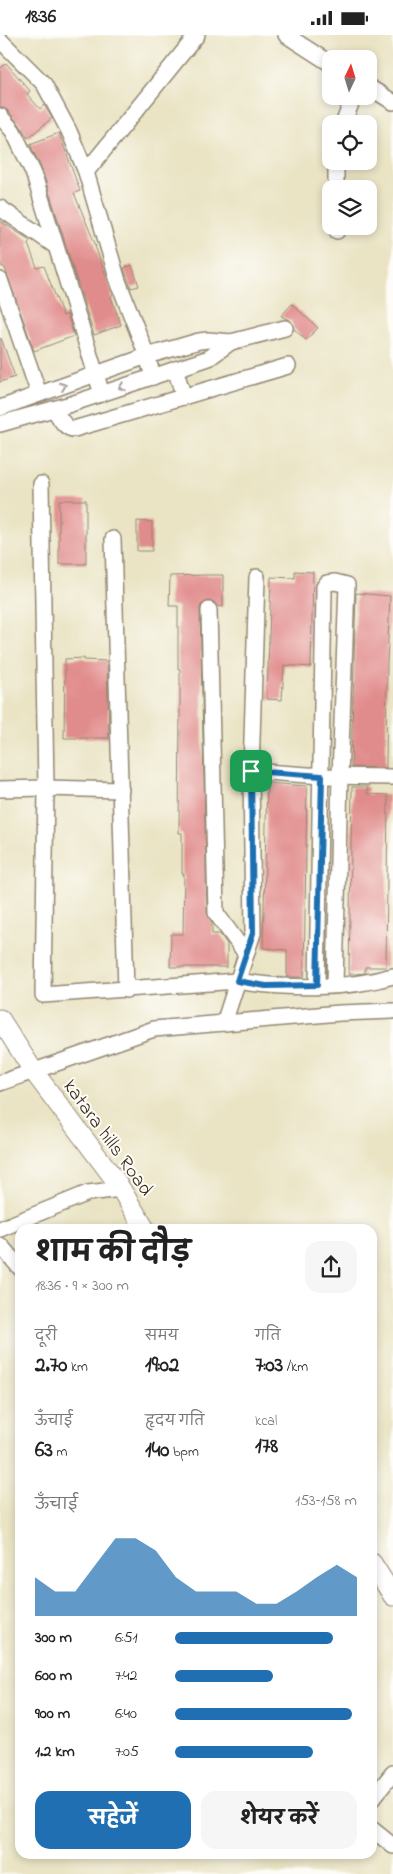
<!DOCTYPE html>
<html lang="hi">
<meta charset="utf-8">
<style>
body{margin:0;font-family:"Indie Flower","Playpen Sans Deva",sans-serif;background:#f6f6f6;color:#222;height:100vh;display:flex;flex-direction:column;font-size:19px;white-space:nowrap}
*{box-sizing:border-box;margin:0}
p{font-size:16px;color:#767676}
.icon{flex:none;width:28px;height:28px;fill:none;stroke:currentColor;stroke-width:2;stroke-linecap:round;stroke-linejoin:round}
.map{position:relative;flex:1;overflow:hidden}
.panel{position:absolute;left:15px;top:1189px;width:362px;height:635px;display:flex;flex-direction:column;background:#fff;border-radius:15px;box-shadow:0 2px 8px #0003}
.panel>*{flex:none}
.needle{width:32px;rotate:4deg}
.fabs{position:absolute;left:322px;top:15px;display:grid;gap:10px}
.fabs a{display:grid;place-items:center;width:55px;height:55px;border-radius:10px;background:#fff;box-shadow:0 2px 8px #0003;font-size:25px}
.pin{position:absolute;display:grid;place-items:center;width:42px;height:42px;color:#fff;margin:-21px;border-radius:10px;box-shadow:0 2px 8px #0006}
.round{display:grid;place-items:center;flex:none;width:52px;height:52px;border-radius:15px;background:#f6f6f6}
.head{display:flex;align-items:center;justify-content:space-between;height:85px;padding:0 20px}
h1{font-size:28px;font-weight:700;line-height:38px}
.stats{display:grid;grid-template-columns:repeat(3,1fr);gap:8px;height:85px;padding:5px 20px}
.stats div{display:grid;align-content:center}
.stats b{font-size:21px;font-weight:700}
.stats small{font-size:14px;font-weight:400}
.stats p{font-size:14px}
.chart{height:140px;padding:10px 20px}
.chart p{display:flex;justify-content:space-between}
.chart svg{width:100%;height:90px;margin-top:5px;fill:#1f6fb2;opacity:.7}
.action{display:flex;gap:10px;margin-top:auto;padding:10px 20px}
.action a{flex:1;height:58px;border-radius:15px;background:#1f6fb2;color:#fff;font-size:20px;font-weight:700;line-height:58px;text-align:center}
.action a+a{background:#f6f6f6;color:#222}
ul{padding:0 20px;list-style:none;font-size:16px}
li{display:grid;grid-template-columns:80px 60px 1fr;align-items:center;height:38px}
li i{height:12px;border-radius:6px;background:#1f6fb2}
.status{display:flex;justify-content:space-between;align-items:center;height:35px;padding:0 25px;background:#fff;direction:ltr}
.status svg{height:14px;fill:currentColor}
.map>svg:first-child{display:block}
.building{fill:#e18c8c}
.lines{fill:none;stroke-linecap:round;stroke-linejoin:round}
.minor-casing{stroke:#928772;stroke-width:18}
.major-casing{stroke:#928772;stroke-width:21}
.minor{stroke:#fff;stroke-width:15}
.major{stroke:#fff;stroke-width:19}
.oneway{stroke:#a79f9a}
.route-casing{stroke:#fff;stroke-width:10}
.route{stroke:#1f6fb2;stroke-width:6}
.labels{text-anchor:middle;stroke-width:4;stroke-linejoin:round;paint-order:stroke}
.street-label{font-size:20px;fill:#3b2a1e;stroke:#fdfcf7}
</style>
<div class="status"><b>18:36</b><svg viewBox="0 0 49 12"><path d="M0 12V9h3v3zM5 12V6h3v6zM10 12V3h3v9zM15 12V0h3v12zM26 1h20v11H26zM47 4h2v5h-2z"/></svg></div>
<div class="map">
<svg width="393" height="1839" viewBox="0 0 393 1839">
<rect width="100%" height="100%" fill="#fdfcf7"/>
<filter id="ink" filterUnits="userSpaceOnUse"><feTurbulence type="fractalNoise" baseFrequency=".02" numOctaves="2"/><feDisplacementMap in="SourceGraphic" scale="10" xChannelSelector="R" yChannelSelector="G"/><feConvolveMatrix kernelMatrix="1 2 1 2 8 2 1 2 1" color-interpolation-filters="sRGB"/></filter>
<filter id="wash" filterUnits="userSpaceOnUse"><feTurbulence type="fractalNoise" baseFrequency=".0096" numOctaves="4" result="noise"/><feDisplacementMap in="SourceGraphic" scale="20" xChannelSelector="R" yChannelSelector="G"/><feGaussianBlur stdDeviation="1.12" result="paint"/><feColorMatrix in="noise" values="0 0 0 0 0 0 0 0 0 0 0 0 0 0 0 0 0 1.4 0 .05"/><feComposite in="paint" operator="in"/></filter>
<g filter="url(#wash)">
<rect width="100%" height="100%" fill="#eae4c5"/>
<g id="blocks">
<g class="building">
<polygon points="6,28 30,56 27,59 40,74 44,70 52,83 28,103 20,90 7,75 0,72 0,34"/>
<polygon points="59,98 80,156 74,158 96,211 95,211 113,259 111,262 121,290 94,300 42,134 30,109"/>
<polygon points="0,186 30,205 28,209 37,233 44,231 63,281 67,279 74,301 34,316 5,233 0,230"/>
<polygon points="132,230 139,251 131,253 124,233"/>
<polygon points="292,269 318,293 306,305 294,294 291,286 281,281"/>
<polygon points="1,303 15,342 0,347 0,304"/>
<rect x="59" y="465" width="27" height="64"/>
<polygon points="137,486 152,487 152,516 137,516"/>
<polygon points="295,536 313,537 311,632 284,630 282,665 267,664 271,542 295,543"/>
<polygon points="205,540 223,540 223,572 217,571 214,567 208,566 201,570 200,575 207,878 212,888 212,899 220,899 227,909 227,932 170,932 171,899 183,899 184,839 182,839 182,798 179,798 180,676 180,634 178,634 178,571 169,571 170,541"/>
<polygon points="356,558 390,561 387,628 386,733 351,732"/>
<polygon points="84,623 84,625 107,626 109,703 64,703 65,624"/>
<polygon points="267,748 307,751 304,942 287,942 287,915 263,913"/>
<polygon points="352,752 368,752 367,759 388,760 386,932 365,932 365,938 355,939 349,939"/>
</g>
</g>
</g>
<g filter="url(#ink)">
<use href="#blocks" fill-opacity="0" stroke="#928772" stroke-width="1"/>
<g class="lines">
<defs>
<g id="minor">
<polyline points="286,0 331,29"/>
<polyline points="0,5 44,49 69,96 86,137 118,246 147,321 153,342"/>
<polyline points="369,52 393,67"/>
<polyline points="0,81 13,96 33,137 102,359"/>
<polyline points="343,89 354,61"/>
<polyline points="336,126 336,154"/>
<polyline points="86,137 197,0"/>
<polyline points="0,173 54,210"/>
<polyline points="337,191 337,196"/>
<polyline points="0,245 39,359"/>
<polyline points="175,334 184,362"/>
<polyline points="0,373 147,321 199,306 208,305 231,307 285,293"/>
<path d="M 54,374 C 59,381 64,394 74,394 L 288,331"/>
<polyline points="0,389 71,369 209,323 231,307"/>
<path d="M 41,449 L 46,753 L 43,960 L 237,946 C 285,954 345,955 393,941"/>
<polyline points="113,504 126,955"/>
<polyline points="209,575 216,878 246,919"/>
<polyline points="251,736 322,741 393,742"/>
<polyline points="0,754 46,753 121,755"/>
<polyline points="317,950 324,558 324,552 327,548 335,547 347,550 340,741 335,950"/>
<polyline points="224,988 253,898 251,736 257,542"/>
<polyline points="0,1048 154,994 340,978 393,976"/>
<polyline points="0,1194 88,1158 121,1154"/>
<polyline points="0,1210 20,1233"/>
<polyline points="372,1764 393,1738"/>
<polyline points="372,1794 393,1811"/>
</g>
<g id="major">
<polyline points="0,984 34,1037 116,1146 145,1194"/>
<polyline points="372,1528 393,1561"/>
</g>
</defs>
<use href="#minor" class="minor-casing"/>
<use href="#major" class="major-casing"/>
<use href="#minor" class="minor"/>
<use href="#major" class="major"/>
</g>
<defs><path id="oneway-chevron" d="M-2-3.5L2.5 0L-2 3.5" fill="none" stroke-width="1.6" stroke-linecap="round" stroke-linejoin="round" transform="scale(1.25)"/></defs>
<g class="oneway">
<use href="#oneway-chevron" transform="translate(63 351) rotate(-20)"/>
<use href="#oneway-chevron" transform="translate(122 352) rotate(162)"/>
</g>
</g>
<g class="lines" filter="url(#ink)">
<defs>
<polygon id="route" points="251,736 322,741 317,950 266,951 237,946 253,898"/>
</defs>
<use href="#route" class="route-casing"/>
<use href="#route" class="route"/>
</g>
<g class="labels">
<g class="street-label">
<text transform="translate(109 1102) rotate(54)" y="7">katara hills Road</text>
</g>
</g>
</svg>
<div class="fabs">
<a><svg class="needle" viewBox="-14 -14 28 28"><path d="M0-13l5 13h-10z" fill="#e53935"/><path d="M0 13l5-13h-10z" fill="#767676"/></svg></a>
<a><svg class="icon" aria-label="locate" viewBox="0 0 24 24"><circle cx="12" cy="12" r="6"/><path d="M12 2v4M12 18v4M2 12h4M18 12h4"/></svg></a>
<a><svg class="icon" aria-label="layers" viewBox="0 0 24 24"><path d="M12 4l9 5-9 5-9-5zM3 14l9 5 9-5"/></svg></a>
</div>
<div class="pin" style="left:251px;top:736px;background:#1e9e55"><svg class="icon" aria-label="arrive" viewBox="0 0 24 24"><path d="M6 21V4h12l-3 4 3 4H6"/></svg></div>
<section class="panel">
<div class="head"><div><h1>शाम की दौड़</h1><p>18:36 · 9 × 300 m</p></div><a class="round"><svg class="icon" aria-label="share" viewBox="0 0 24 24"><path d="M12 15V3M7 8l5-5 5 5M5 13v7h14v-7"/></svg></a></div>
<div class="stats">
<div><p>दूरी</p><b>2.70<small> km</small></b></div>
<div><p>समय</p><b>19:02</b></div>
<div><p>गति</p><b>7:03<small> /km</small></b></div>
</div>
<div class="stats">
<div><p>ऊँचाई</p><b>63<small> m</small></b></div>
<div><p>हृदय गति</p><b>140<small> bpm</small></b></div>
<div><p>kcal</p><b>178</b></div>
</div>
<div class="chart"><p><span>ऊँचाई</span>153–158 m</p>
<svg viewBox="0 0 160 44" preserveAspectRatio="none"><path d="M0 44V25L10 32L20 32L30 19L40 6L50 6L60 12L70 25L80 32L90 32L100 32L110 38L120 38L130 32L140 25L150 19L160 25V44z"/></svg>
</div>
<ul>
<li><b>300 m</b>6:51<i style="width:87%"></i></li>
<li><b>600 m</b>7:42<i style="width:54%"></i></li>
<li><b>900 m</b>6:40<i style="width:97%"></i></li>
<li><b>1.2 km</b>7:05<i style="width:76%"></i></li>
</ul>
<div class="action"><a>सहेजें</a><a>शेयर करें</a></div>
</section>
</div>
